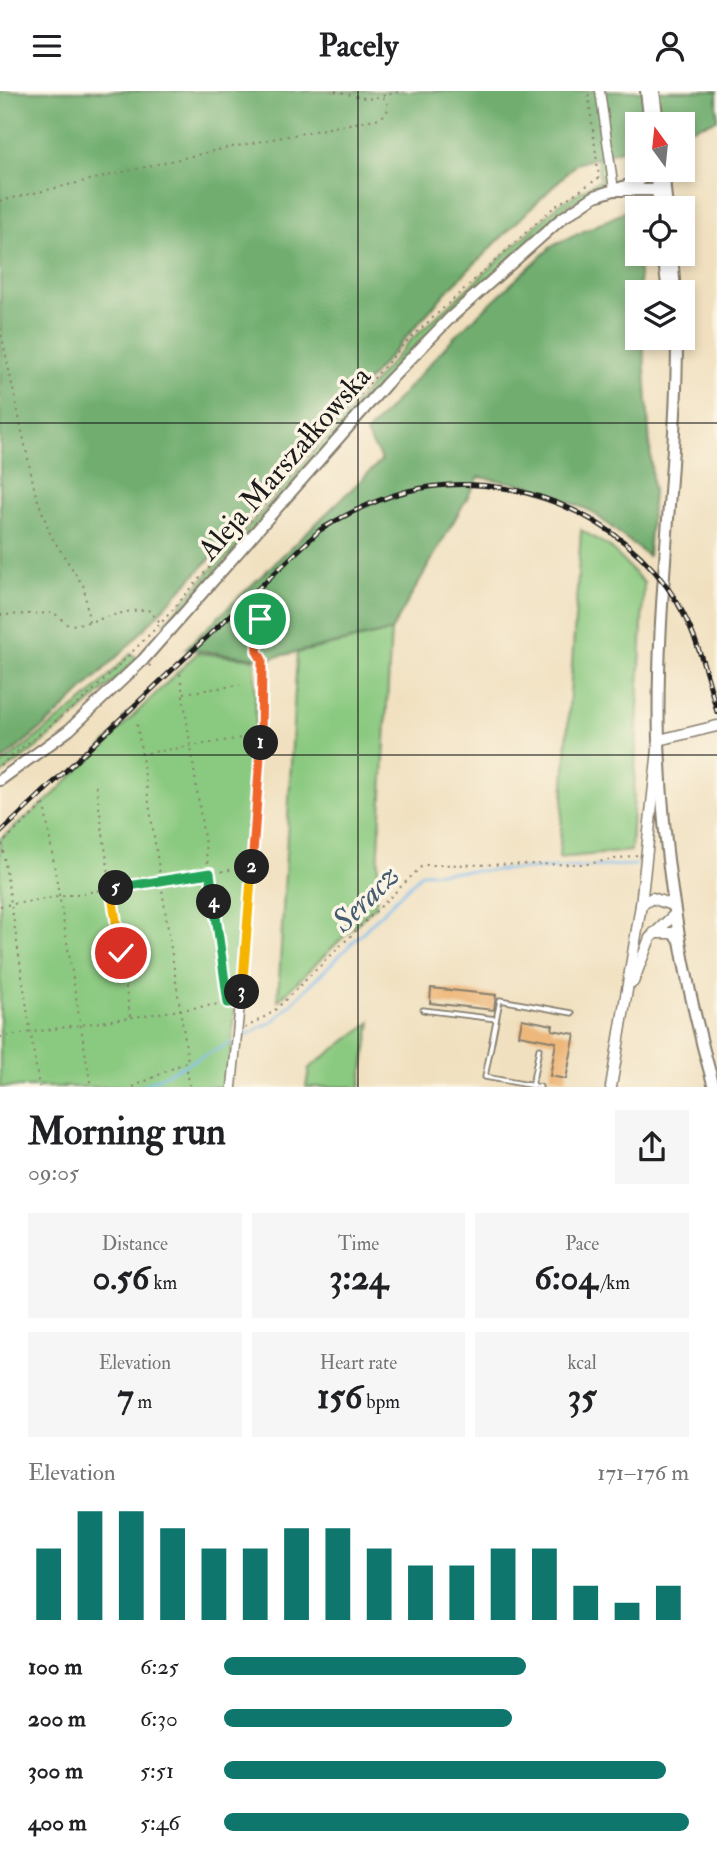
<!DOCTYPE html>
<meta charset="utf-8">
<style>
body{margin:0;font-family:"IM FELL Double Pica",serif;background:#f6f6f6;color:#202124;height:100vh;display:flex;flex-direction:column;font-size:26px;white-space:nowrap}
*{box-sizing:border-box;margin:0}
p{font-size:23px;color:#757577}
.icon{flex:none;width:38px;height:38px;fill:none;stroke:currentColor;stroke-width:2;stroke-linecap:round;stroke-linejoin:round}
.map{position:relative;height:996px;overflow:hidden}
.details{display:flex;flex-direction:column;background:#fff;flex:1}
.details>*{flex:none}
.needle{width:46px;rotate:345deg}
.tools{position:absolute;left:625px;top:21px;display:grid;gap:14px}
.tools a{display:grid;place-items:center;width:70px;height:70px;border-radius:0px;background:#fff;box-shadow:0 4px 10px #0003;font-size:35px}
.pin{position:absolute;display:grid;place-items:center;width:60px;height:60px;color:#fff;margin:-30px;border:4px solid #fff;border-radius:50%;box-shadow:0 2px 7px #0007}
.km{position:absolute;width:35px;height:35px;margin:-18px;border-radius:50%;background:#222;color:#fff;font-size:19px;line-height:35px;text-align:center}
.round{display:grid;place-items:center;flex:none;width:74px;height:74px;border-radius:0px;background:#f6f6f6}
.headline{display:flex;align-items:center;justify-content:space-between;height:119px;padding:0 28px}
h1{font-size:38px;font-weight:700;line-height:52px}
.stats{display:grid;grid-template-columns:repeat(3,1fr);gap:10px;height:119px;padding:7px 28px}
.stats div{display:grid;align-content:center;border-radius:0px;background:#f6f6f6;text-align:center}
.stats b{font-size:35px;font-weight:700}
.stats small{font-size:19px;font-weight:400}
.stats p{font-size:19px}
.chart{height:196px;padding:14px 28px}
.chart p{display:flex;justify-content:space-between}
.chart svg{width:100%;height:126px;margin-top:7px;stroke:#0f766e;stroke-width:6}
ul{padding:0 28px;list-style:none;font-size:23px}
li{display:grid;grid-template-columns:112px 84px 1fr;align-items:center;height:52px}
li i{height:18px;border-radius:9px;background:#0f766e}
header{display:flex;justify-content:space-between;align-items:center;height:91px;padding:0 28px;background:#fff;font-size:32px;font-weight:700}
.map>svg:first-child{display:block}
.green{fill:#8ac980;stroke:#53724e;stroke-width:2}
.forest{fill:#6fad6e;stroke:#466445;stroke-width:2}
.lines{fill:none;stroke-linecap:round;stroke-linejoin:round}
.stream{stroke:#7bb9ee;stroke-width:2.5}
.building{fill:#eeb87b}
.service-casing{stroke:#867e6e;stroke-width:7}
.minor-casing{stroke:#867e6e;stroke-width:11}
.tertiary-casing{stroke:#867e6e;stroke-width:13}
.secondary-casing{stroke:#867e6e;stroke-width:14}
.path{stroke:#867e6e;stroke-width:2;stroke-dasharray:2 5;stroke-linecap:butt}
.service{stroke:#fff;stroke-width:3.5}
.minor{stroke:#fff;stroke-width:8}
.tertiary{stroke:#fff;stroke-width:10}
.secondary{stroke:#fff;stroke-width:10}
.rail-casing{stroke:#1c1c1c;stroke-width:5}
.rail{stroke:#fcf5e5;stroke-width:2.5;stroke-dasharray:8;stroke-linecap:butt}
.split-1-casing{stroke:#fff;stroke-width:14}
.split-2-casing{stroke:#fff;stroke-width:14}
.split-3-casing{stroke:#fff;stroke-width:14}
.split-4-casing{stroke:#fff;stroke-width:14}
.split-5-casing{stroke:#fff;stroke-width:14}
.split-6-casing{stroke:#fff;stroke-width:14}
.split-1{stroke:#f0652b;stroke-width:9}
.split-2{stroke:#f0652b;stroke-width:9}
.split-3{stroke:#f5b400;stroke-width:9}
.split-4{stroke:#22a559;stroke-width:9}
.split-5{stroke:#22a559;stroke-width:9}
.split-6{stroke:#f5b400;stroke-width:9}
.grid{fill:none;stroke:#1c1c1c;stroke-width:2;stroke-opacity:0.55}
.labels{text-anchor:middle;stroke-width:7;stroke-linejoin:round;paint-order:stroke}
.street-label{font-size:30px;fill:#1c1c1c;stroke:#fcf5e5}
.water-label{font-size:32px;font-style:italic;fill:#425b70;stroke:#fcf5e5}
</style>
<header><svg class="icon" aria-label="menu" viewBox="0 0 24 24"><path d="M4 6h16M4 12h16M4 18h16"/></svg>Pacely<svg class="icon" aria-label="person" viewBox="0 0 24 24"><circle cx="12" cy="8" r="4"/><path d="M4 21q1-7 8-7t8 7"/></svg></header>
<div class="map">
<svg width="717" height="996" viewBox="0 0 717 996">
<rect width="100%" height="100%" fill="#fcf5e5"/>
<filter id="ink" filterUnits="userSpaceOnUse"><feTurbulence type="fractalNoise" baseFrequency=".0143" numOctaves="2"/><feDisplacementMap in="SourceGraphic" scale="14" xChannelSelector="R" yChannelSelector="G"/><feConvolveMatrix kernelMatrix="1 2 1 2 8 2 1 2 1" color-interpolation-filters="sRGB"/></filter>
<filter id="wash" filterUnits="userSpaceOnUse"><feTurbulence type="fractalNoise" baseFrequency=".00686" numOctaves="4" result="noise"/><feDisplacementMap in="SourceGraphic" scale="28" xChannelSelector="R" yChannelSelector="G"/><feGaussianBlur stdDeviation="1.57" result="paint"/><feColorMatrix in="noise" values="0 0 0 0 0 0 0 0 0 0 0 0 0 0 0 0 0 1.4 0 .05"/><feComposite in="paint" operator="in"/></filter>
<g filter="url(#wash)">
<rect width="100%" height="100%" fill="#f0e0bf"/>
<g class="green">
<polygon points="589,0 596,0 606,93 566,115 407,262 170,533 165,532 409,251 560,113 600,89"/>
<polygon points="581,439 610,456 644,492 631,760 559,767"/>
<polygon points="391,540 376,814 278,910 297,562"/>
<path d="M 131,562 L 137,567 C 95,611 49,648 0,684 L 0,675 L 89,605 Z"/>
<polygon points="197,562 255,568 256,684 228,996 0,996 0,748 51,706"/>
<polygon points="371,931 360,996 306,996 309,977"/>
</g>
<g class="forest">
<polygon points="0,0 717,0 717,29 683,40 682,33 637,33 637,54 576,73 446,201 240,436 127,556 54,627 0,671"/>
<polygon points="635,116 640,201 637,201 637,247 643,247 653,402 648,465 591,420 532,395 479,386 391,540 266,568 185,558 382,369 366,343 455,245 552,155"/>
</g>
<g class="lines">
<g class="stream">
<polyline points="241,947 274,930 422,782 636,774"/>
<polyline points="140,996 232,951"/>
</g>
</g>
<g id="blocks">
<g class="building">
<polygon points="431,897 496,904 494,919 430,912"/>
<polygon points="522,928 553,934 552,939 575,943 566,988 550,985 556,951 519,944"/>
</g>
</g>
</g>
<g filter="url(#ink)">
<use href="#blocks" fill-opacity="0" stroke="#867e6e" stroke-width="2"/>
<g class="lines">
<defs>
<g id="service">
<polyline points="423,919 496,928"/>
<polyline points="532,995 539,958"/>
<polyline points="540,996 485,986 500,909 572,922"/>
</g>
<g id="minor">
<polyline points="600,0 614,99"/>
<polyline points="232,996 247,839"/>
</g>
<g id="tertiary">
<polyline points="641,814 652,807 672,814"/>
<polyline points="654,842 672,842 679,848"/>
<polyline points="633,891 650,847 674,824"/>
<polyline points="611,996 641,814 659,649 717,635"/>
</g>
<g id="secondary">
<polyline points="646,0 650,33"/>
<polyline points="654,0 658,33"/>
<polyline points="650,79 638,91 614,99 657,99 665,92"/>
<polyline points="655,79 659,117"/>
<polyline points="663,79 667,117"/>
<polyline points="663,163 668,201"/>
<polyline points="672,163 675,201"/>
<path d="M 677,247 C 677,381 655,516 659,650 C 663,769 681,882 714,996"/>
<polyline points="0,689 69,639 143,569 386,293 450,227 561,128 595,105 614,99"/>
</g>
</defs>
<use href="#service" class="service-casing"/>
<use href="#minor" class="minor-casing"/>
<use href="#tertiary" class="tertiary-casing"/>
<use href="#secondary" class="secondary-casing"/>
<g class="path">
<polyline points="335,0 368,8 404,0"/>
<polyline points="0,110 222,58 380,27 387,22 388,14 383,6"/>
<polyline points="0,237 35,401 51,445 84,496 89,531"/>
<path d="M 0,524 L 54,522 L 68,534 C 95,533 120,518 148,519 L 162,533"/>
<polyline points="149,574 154,579"/>
<polyline points="180,583 228,912"/>
<polyline points="184,602 240,594"/>
<polyline points="141,663 254,645"/>
<polyline points="0,674 91,602 161,532 403,254 554,116 599,87 588,0"/>
<polyline points="96,695 130,925"/>
<polyline points="44,713 91,996"/>
<polyline points="2,753 39,996"/>
<polyline points="0,754 43,714"/>
<polyline points="0,815 243,777"/>
<polyline points="248,831 261,688 262,569 257,560 260,528"/>
<polyline points="245,937 273,921 423,774 587,773 637,764"/>
<polyline points="0,946 233,911"/>
<polyline points="187,979 190,996"/>
<polyline points="133,996 188,970 137,633"/>
</g>
<use href="#service" class="service"/>
<use href="#minor" class="minor"/>
<use href="#tertiary" class="tertiary"/>
<use href="#secondary" class="secondary"/>
<defs>
<path id="rail" d="M 0,742 L 320,439 C 348,422 376,408 408,400 C 507,375 624,423 677,511 C 697,545 707,583 717,621"/>
</defs>
<use href="#rail" class="rail-casing"/>
<use href="#rail" class="rail"/>
</g>
</g>
<g class="lines" filter="url(#ink)">
<defs>
<polyline id="split-1" points="260,528 257,560 262,569 261,652"/>
<polyline id="split-2" points="252,776 261,652"/>
<polyline id="split-3" points="242,901 252,776"/>
<polyline id="split-4" points="214,811 228,912 241,912 242,901"/>
<polyline id="split-5" points="116,797 210,782 214,811"/>
<polyline id="split-6" points="116,797 111,798 121,862"/>
</defs>
<use href="#split-1" class="split-1-casing"/>
<use href="#split-2" class="split-2-casing"/>
<use href="#split-3" class="split-3-casing"/>
<use href="#split-4" class="split-4-casing"/>
<use href="#split-5" class="split-5-casing"/>
<use href="#split-6" class="split-6-casing"/>
<use href="#split-1" class="split-1"/>
<use href="#split-2" class="split-2"/>
<use href="#split-3" class="split-3"/>
<use href="#split-4" class="split-4"/>
<use href="#split-5" class="split-5"/>
<use href="#split-6" class="split-6"/>
</g>
<path class="grid" d="M 358,0 L 358,996M 0,332 L 717,332M 0,664 L 717,664"/>
<g class="labels">
<g class="street-label">
<text transform="translate(284 372) rotate(-49)" y="10">Aleja Marszałkowska</text>
</g>
<g class="water-label">
<text transform="translate(365 807) rotate(-45)" y="11">Seracz</text>
</g>
</g>
</svg>
<div class="tools">
<a><svg class="needle" viewBox="-14 -14 28 28"><path d="M0-13l5 13h-10z" fill="#e53935"/><path d="M0 13l5-13h-10z" fill="#757577"/></svg></a>
<a><svg class="icon" aria-label="locate" viewBox="0 0 24 24"><circle cx="12" cy="12" r="6"/><path d="M12 2v4M12 18v4M2 12h4M18 12h4"/></svg></a>
<a><svg class="icon" aria-label="layers" viewBox="0 0 24 24"><path d="M12 4l9 5-9 5-9-5zM3 14l9 5 9-5"/></svg></a>
</div>
<div class="pin" style="left:260px;top:528px;background:#1e9e55"><svg class="icon" aria-label="arrive" viewBox="0 0 24 24"><path d="M6 21V4h12l-3 4 3 4H6"/></svg></div>
<div class="pin" style="left:121px;top:862px;background:#d93025"><svg class="icon" aria-label="check" viewBox="0 0 24 24"><path d="M5 12l5 5 9-10"/></svg></div>
<b class="km" style="left:261px;top:652px">1</b>
<b class="km" style="left:252px;top:776px">2</b>
<b class="km" style="left:242px;top:901px">3</b>
<b class="km" style="left:214px;top:811px">4</b>
<b class="km" style="left:116px;top:797px">5</b>
</div>
<section class="details">
<div class="headline"><div><h1>Morning run</h1><p>09:05</p></div><a class="round"><svg class="icon" aria-label="share" viewBox="0 0 24 24"><path d="M12 15V3M7 8l5-5 5 5M5 13v7h14v-7"/></svg></a></div>
<div class="stats">
<div><p>Distance</p><b>0.56<small> km</small></b></div>
<div><p>Time</p><b>3:24</b></div>
<div><p>Pace</p><b>6:04<small> /km</small></b></div>
</div>
<div class="stats">
<div><p>Elevation</p><b>7<small> m</small></b></div>
<div><p>Heart rate</p><b>156<small> bpm</small></b></div>
<div><p>kcal</p><b>35</b></div>
</div>
<div class="chart"><p><span>Elevation</span>171–176 m</p>
<svg viewBox="0 0 160 44" preserveAspectRatio="none"><path d="M5 44V19M15 44V6M25 44V6M35 44V12M45 44V19M55 44V19M65 44V12M75 44V12M85 44V19M95 44V25M105 44V25M115 44V19M125 44V19M135 44V32M145 44V38M155 44V32"/></svg>
</div>
<ul>
<li><b>100 m</b>6:25<i style="width:65%"></i></li>
<li><b>200 m</b>6:30<i style="width:62%"></i></li>
<li><b>300 m</b>5:51<i style="width:95%"></i></li>
<li><b>400 m</b>5:46<i style="width:100%"></i></li>
</ul>
</section>
